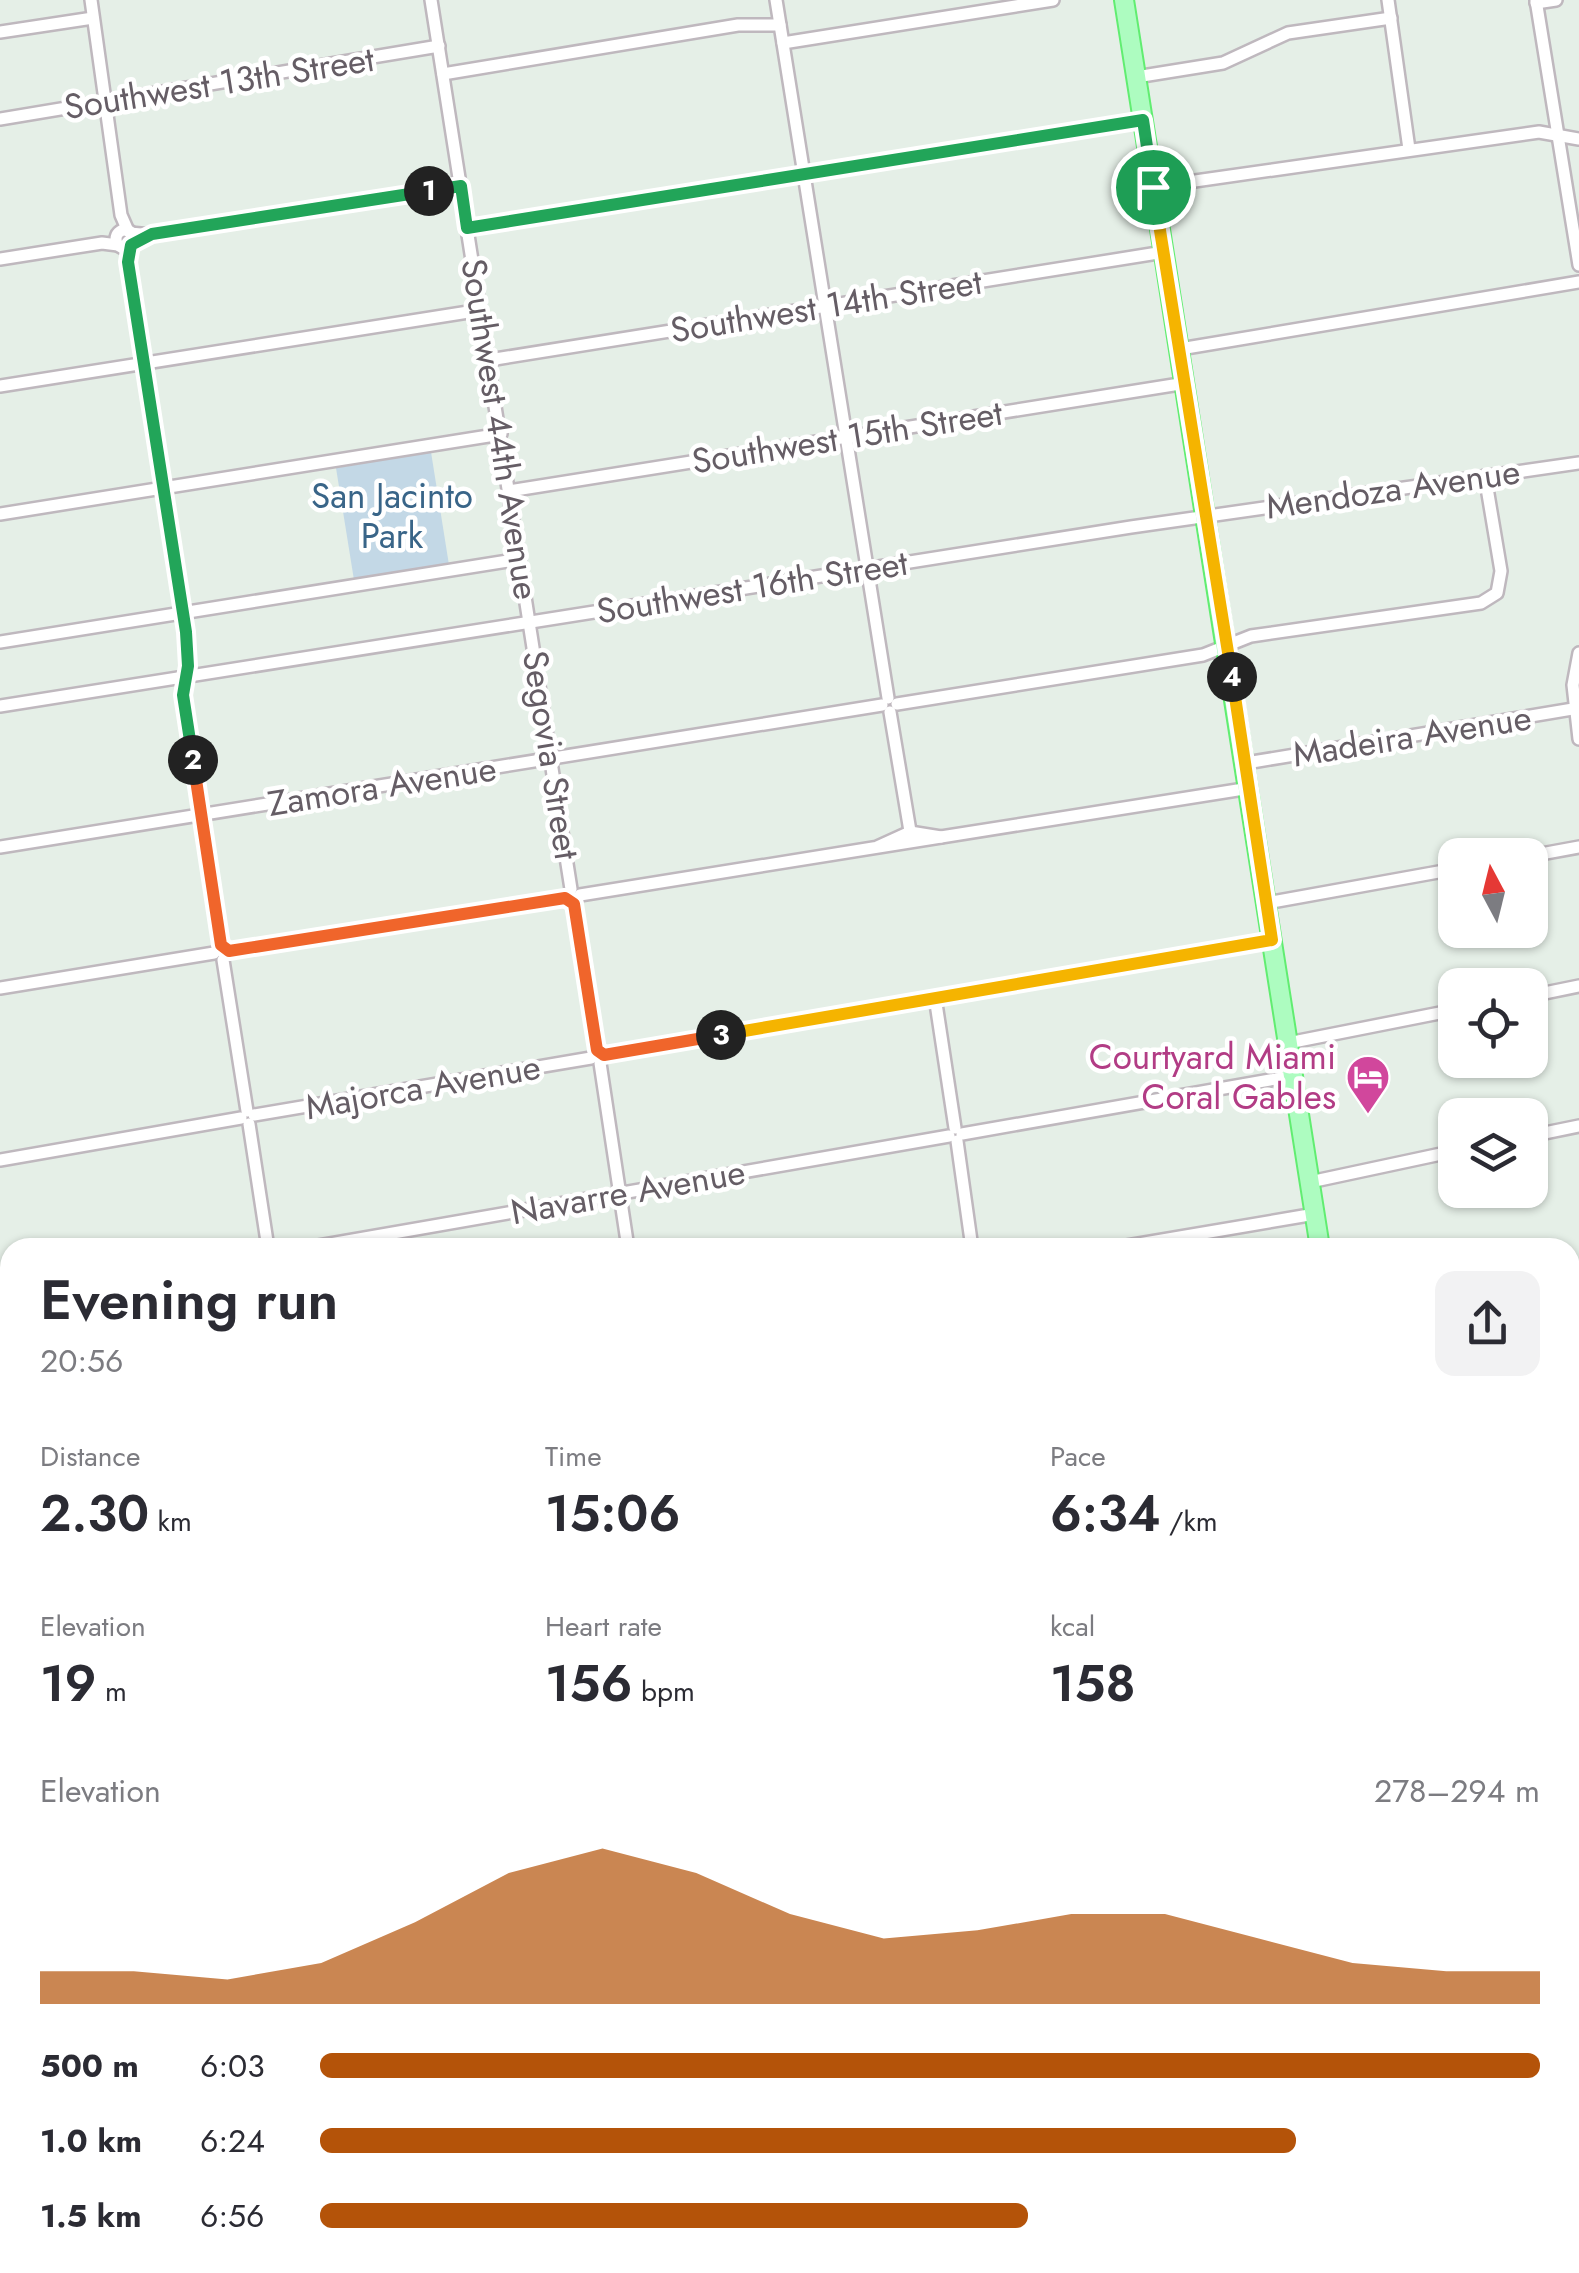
<!DOCTYPE html>
<meta charset="utf-8">
<style>
body{margin:0;font-family:Jost,sans-serif;background:#f2f2f3;color:#2b2b33;height:100vh;display:flex;flex-direction:column;font-size:38px;white-space:nowrap}
*{box-sizing:border-box;margin:0}
p{font-size:32px;color:#7c7c81}
.icon{flex:none;width:55px;height:55px;fill:none;stroke:currentColor;stroke-width:2;stroke-linecap:round;stroke-linejoin:round}
.map{position:relative;flex:1;overflow:hidden}
.side{position:absolute;left:0px;top:1238px;width:1580px;height:1038px;display:flex;flex-direction:column;background:#fff;border-radius:30px 30px 0 0;box-shadow:0 2px 8px #0004}
.side>*{flex:none}
.needle{width:65px;rotate:353deg}
.controls{position:absolute;left:1438px;top:838px;display:grid;gap:20px}
.controls a{display:grid;place-items:center;width:110px;height:110px;border-radius:20px;background:#fff;box-shadow:0 2px 8px #0004;font-size:50px}
.pin{position:absolute;display:grid;place-items:center;width:85px;height:85px;color:#fff;margin:-42px;border:5px solid #fff;border-radius:50%;box-shadow:0 2px 10px #0007}
.km{position:absolute;width:50px;height:50px;margin:-25px;border-radius:50%;background:#222;color:#fff;font-size:28px;line-height:50px;text-align:center}
.round{display:grid;place-items:center;flex:none;width:105px;height:105px;border-radius:20px;background:#f2f2f3}
.head{display:flex;align-items:center;justify-content:space-between;height:170px;padding:0 40px}
h1{font-size:55px;font-weight:600;line-height:75px}
.stats{display:grid;grid-template-columns:repeat(3,1fr);gap:15px;height:170px;padding:10px 40px}
.stats div{display:grid;align-content:center}
.stats b{font-size:50px;font-weight:600}
.stats small{font-size:28px;font-weight:400}
.stats p{font-size:28px}
.chart{height:280px;padding:20px 40px}
.chart p{display:flex;justify-content:space-between}
.chart svg{width:100%;height:180px;margin-top:10px;fill:#b45309;opacity:.7}
ul{padding:0 40px;list-style:none;font-size:32px}
li{display:grid;grid-template-columns:160px 120px 1fr;align-items:center;height:75px}
li i{height:25px;border-radius:12px;background:#b45309}
.map>svg:first-child{display:block}
.commercial{fill:#ddfde2}
.green{fill:#c3d8e6}
.lines{fill:none;stroke-linecap:round;stroke-linejoin:round}
.minor-casing{stroke:#bfb8be;stroke-width:16}
.tertiary-casing{stroke:#bfb8be;stroke-width:20}
.secondary-casing{stroke:#c1b9c0;stroke-width:22}
.primary-casing{stroke:#61ed71;stroke-width:22}
.minor{stroke:#fff;stroke-width:11}
.tertiary{stroke:#fff;stroke-width:15}
.secondary{stroke:#fff;stroke-width:18}
.primary{stroke:#adfcc0;stroke-width:18}
.split-1-casing{stroke:#fff;stroke-width:20}
.split-2-casing{stroke:#fff;stroke-width:20}
.split-3-casing{stroke:#fff;stroke-width:20}
.split-4-casing{stroke:#fff;stroke-width:20}
.split-5-casing{stroke:#fff;stroke-width:20}
.split-1{stroke:#22a559;stroke-width:12}
.split-2{stroke:#22a559;stroke-width:12}
.split-3{stroke:#f0652b;stroke-width:12}
.split-4{stroke:#f5b400;stroke-width:12}
.split-5{stroke:#f5b400;stroke-width:12}
.labels{text-anchor:middle;stroke-width:9;stroke-linejoin:round;paint-order:stroke}
.street-label{font-size:35px;fill:#655d65;stroke:#fff}
.park-label{font-size:35px;fill:#396588;stroke:#fff}
.hotel-label{font-size:35px;fill:#b23c85;stroke:#fff;text-anchor:end}
</style>
<div class="map">
<svg width="1579" height="2273" viewBox="0 0 1579 2273">
<rect width="100%" height="100%" fill="#e5efe7"/>
<g class="commercial">
<polygon points="1579,1280 1579,1397 1570,1398 1570,1282"/>
<polygon points="1579,1812 1579,1997 1570,1999 1570,1814"/>
</g>
<g class="green">
<polygon points="431,452 449,565 354,580 336,468"/>
<polygon points="0,1735 10,1739 10,2025 0,2018"/>
</g>
<g class="lines">
<defs>
<g id="minor">
<polyline points="91,0 121,215 128,231"/>
<polyline points="431,0 571,889"/>
<polyline points="776,0 888,698"/>
<polyline points="1388,0 1409,149"/>
<polyline points="1536,0 1579,265"/>
<polyline points="1536,3 1556,0"/>
<polyline points="0,32 93,18"/>
<polyline points="783,43 1053,0"/>
<polyline points="443,74 738,25 780,25"/>
<polyline points="1136,77 1223,63 1288,33 1391,18"/>
<polyline points="0,119 439,46"/>
<polyline points="1153,187 1539,132 1579,139"/>
<polyline points="467,227 1143,120"/>
<circle cx="125" cy="239" r="9"/>
<polyline points="130,233 152,235 461,186"/>
<polyline points="131,245 128,262 186,632 188,666 183,695 221,945"/>
<polyline points="0,259 102,243 118,245"/>
<polyline points="1180,349 1579,282"/>
<polyline points="489,360 1164,252"/>
<polyline points="0,386 481,310"/>
<polyline points="509,491 1186,383"/>
<polyline points="0,514 501,434"/>
<polyline points="0,642 520,559"/>
<polyline points="1579,653 1573,685 1579,739"/>
<polyline points="897,704 1203,655 1251,636 1481,603 1497,593 1501,571 1485,476"/>
<polyline points="0,706 1131,527 1579,463"/>
<polyline points="890,712 911,837"/>
<polyline points="1246,763 1579,708"/>
<polyline points="941,837 1250,788"/>
<polyline points="0,847 882,705"/>
<polyline points="1530,856 1579,847"/>
<polyline points="580,895 941,837 910,832 877,847"/>
<polyline points="1267,903 1455,869"/>
<polyline points="574,904 597,1050"/>
<polyline points="229,951 565,898"/>
<polyline points="223,960 247,1111"/>
<polyline points="0,988 214,953"/>
<polyline points="1530,996 1579,986"/>
<polyline points="935,997 955,1128"/>
<polyline points="1288,1043 1455,1010"/>
<polyline points="605,1055 1272,940"/>
<polyline points="600,1063 628,1248"/>
<polyline points="254,1115 591,1058"/>
<polyline points="249,1124 268,1248"/>
<polyline points="962,1134 1293,1076"/>
<polyline points="1530,1136 1579,1126"/>
<polyline points="957,1141 972,1248"/>
<polyline points="0,1160 241,1118"/>
<polyline points="1310,1182 1455,1151"/>
<polyline points="307,1248 949,1136"/>
<polyline points="1115,1248 1315,1214"/>
<polyline points="1570,1269 1579,1268"/>
<polyline points="0,1300 10,1299"/>
<polyline points="0,1442 10,1440"/>
<polyline points="1570,1599 1579,1597"/>
<polyline points="0,1730 10,1733"/>
<polyline points="1570,1742 1579,1740"/>
<polyline points="0,2025 10,2033"/>
<polyline points="1570,2214 1579,2213"/>
<polyline points="449,2265 450,2273"/>
<polyline points="1131,2265 1132,2273"/>
</g>
<g id="tertiary">
<polyline points="1570,1419 1579,1417"/>
<polyline points="1570,1449 1579,1448"/>
<polyline points="0,1497 10,1500"/>
<polyline points="0,1527 10,1530"/>
<polyline points="1570,2072 1579,2070"/>
<polyline points="0,2181 10,2180"/>
<polyline points="100,2265 101,2273"/>
<polyline points="784,2265 788,2273"/>
<polyline points="66,2273 71,2265"/>
<polyline points="535,2273 576,2265"/>
<polyline points="807,2273 807,2265"/>
</g>
<g id="secondary">
<polyline points="1570,1894 1579,1892"/>
<polyline points="1570,1911 1579,1909"/>
</g>
<g id="primary">
<polyline points="1124,0 1320,1248"/>
<polyline points="1476,2265 1478,2273"/>
</g>
</defs>
<use href="#minor" class="minor-casing"/>
<use href="#tertiary" class="tertiary-casing"/>
<use href="#secondary" class="secondary-casing"/>
<use href="#primary" class="primary-casing"/>
<use href="#minor" class="minor"/>
<use href="#tertiary" class="tertiary"/>
<use href="#secondary" class="secondary"/>
<use href="#primary" class="primary"/>
</g>
<g class="lines">
<defs>
<polyline id="split-1" points="429,191 461,186 467,228 1143,120 1153,187"/>
<polyline id="split-2" points="193,760 183,695 188,666 186,632 128,262 131,245 152,234 429,191"/>
<polyline id="split-3" points="193,760 221,945 229,951 565,898 574,904 597,1050 604,1055 721,1035"/>
<polyline id="split-4" points="721,1035 1272,940 1232,677"/>
<polyline id="split-5" points="1153,187 1232,677"/>
</defs>
<use href="#split-1" class="split-1-casing"/>
<use href="#split-2" class="split-2-casing"/>
<use href="#split-3" class="split-3-casing"/>
<use href="#split-4" class="split-4-casing"/>
<use href="#split-5" class="split-5-casing"/>
<use href="#split-1" class="split-1"/>
<use href="#split-2" class="split-2"/>
<use href="#split-3" class="split-3"/>
<use href="#split-4" class="split-4"/>
<use href="#split-5" class="split-5"/>
</g>
<defs>
<symbol id="hotel-pin" viewBox="-11 -11 22 30"><path d="M0 17L-7.5 6A9.5 9.5 0 1 1 7.5 6Z" fill="#d1479c" stroke="#fff"/><path d="M-6-4.5h1.5V1H6V5H4.5V3h-9V5H-6ZM-4 0a1.8 1.8 0 1 1 3.6 0ZM.5 0V-2.5h3Q6-2.5 6 0Z" fill="#fff"/></symbol>
</defs>
<g fill-rule="evenodd">
<use href="#hotel-pin" x="1343" y="1052" width="50" height="68"/>
</g>
<g class="labels">
<g class="street-label">
<text transform="translate(219 83) rotate(-9)" y="12">Southwest 13th Street</text>
<text transform="translate(826 306) rotate(-9)" y="12">Southwest 14th Street</text>
<text transform="translate(500 429) rotate(81)" y="12">Southwest 44th Avenue</text>
<text transform="translate(847 437) rotate(-9)" y="12">Southwest 15th Street</text>
<text transform="translate(1393 489) rotate(-8)" y="12">Mendoza Avenue</text>
<text transform="translate(752 587) rotate(-9)" y="12">Southwest 16th Street</text>
<text transform="translate(1412 736) rotate(-9)" y="12">Madeira Avenue</text>
<text transform="translate(551 755) rotate(81)" y="12">Segovia Street</text>
<text transform="translate(382 786) rotate(-9)" y="12">Zamora Avenue</text>
<text transform="translate(423 1087) rotate(-10)" y="12">Majorca Avenue</text>
<text transform="translate(628 1192) rotate(-10)" y="12">Navarre Avenue</text>
</g>
<g class="park-label">
<text x="392" y="508">San Jacinto<tspan x="392" dy="40">Park</tspan></text>
</g>
<g class="hotel-label">
<text x="1336" y="1069">Courtyard Miami<tspan x="1336" dy="40">Coral Gables</tspan></text>
</g>
</g>
</svg>
<div class="controls">
<a><svg class="needle" viewBox="-14 -14 28 28"><path d="M0-13l5 13h-10z" fill="#e53935"/><path d="M0 13l5-13h-10z" fill="#7c7c81"/></svg></a>
<a><svg class="icon" aria-label="locate" viewBox="0 0 24 24"><circle cx="12" cy="12" r="6"/><path d="M12 2v4M12 18v4M2 12h4M18 12h4"/></svg></a>
<a><svg class="icon" aria-label="layers" viewBox="0 0 24 24"><path d="M12 4l9 5-9 5-9-5zM3 14l9 5 9-5"/></svg></a>
</div>
<div class="pin" style="left:1153px;top:187px;background:#1e9e55"><svg class="icon" aria-label="arrive" viewBox="0 0 24 24"><path d="M6 21V4h12l-3 4 3 4H6"/></svg></div>
<b class="km" style="left:429px;top:191px">1</b>
<b class="km" style="left:193px;top:760px">2</b>
<b class="km" style="left:721px;top:1035px">3</b>
<b class="km" style="left:1232px;top:677px">4</b>
<section class="side">
<div class="head"><div><h1>Evening run</h1><p>20:56</p></div><a class="round"><svg class="icon" aria-label="share" viewBox="0 0 24 24"><path d="M12 15V3M7 8l5-5 5 5M5 13v7h14v-7"/></svg></a></div>
<div class="stats">
<div><p>Distance</p><b>2.30<small> km</small></b></div>
<div><p>Time</p><b>15:06</b></div>
<div><p>Pace</p><b>6:34<small> /km</small></b></div>
</div>
<div class="stats">
<div><p>Elevation</p><b>19<small> m</small></b></div>
<div><p>Heart rate</p><b>156<small> bpm</small></b></div>
<div><p>kcal</p><b>158</b></div>
</div>
<div class="chart"><p><span>Elevation</span>278–294 m</p>
<svg viewBox="0 0 160 44" preserveAspectRatio="none"><path d="M0 44V36L10 36L20 38L30 34L40 24L50 12L60 6L70 12L80 22L90 28L100 26L110 22L120 22L130 28L140 34L150 36L160 36V44z"/></svg>
</div>
<ul>
<li><b>500 m</b>6:03<i style="width:100%"></i></li>
<li><b>1.0 km</b>6:24<i style="width:80%"></i></li>
<li><b>1.5 km</b>6:56<i style="width:58%"></i></li>
</ul>
</section>
</div>
